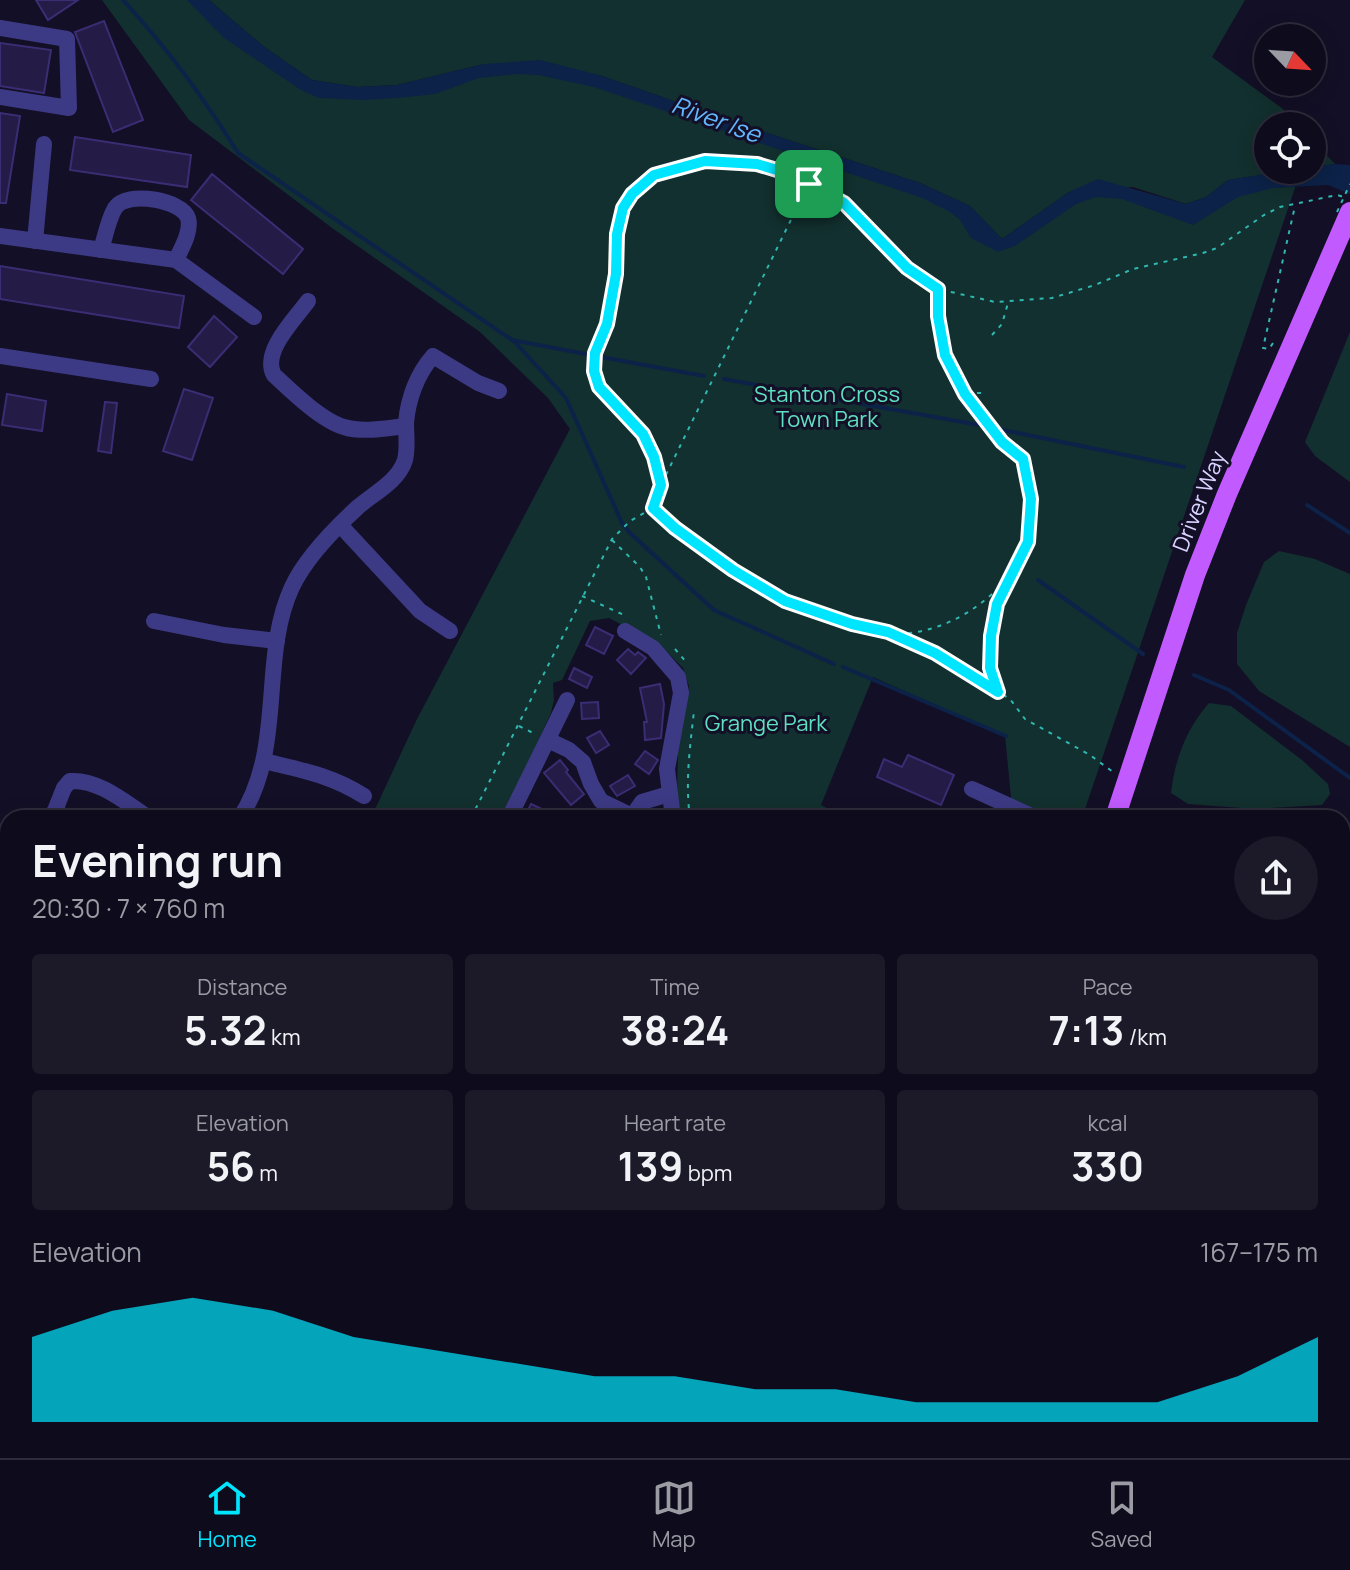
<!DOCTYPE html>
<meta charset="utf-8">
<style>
body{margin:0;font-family:Manrope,sans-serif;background:#1c1929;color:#f1f3f6;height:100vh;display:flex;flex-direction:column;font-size:30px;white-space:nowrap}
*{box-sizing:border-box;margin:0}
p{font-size:26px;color:#9b9ba3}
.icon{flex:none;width:44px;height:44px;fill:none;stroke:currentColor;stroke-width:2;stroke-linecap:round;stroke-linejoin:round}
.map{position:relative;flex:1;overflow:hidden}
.side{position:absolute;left:0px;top:810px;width:1350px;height:648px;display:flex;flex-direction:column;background:#0e0b1c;border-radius:24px 24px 0 0;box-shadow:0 4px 20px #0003,0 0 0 2px #2e2b3b}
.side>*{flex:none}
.needle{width:52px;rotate:115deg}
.controls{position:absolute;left:1254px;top:24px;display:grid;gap:16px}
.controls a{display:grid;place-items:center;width:72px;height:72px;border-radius:50%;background:#0e0b1c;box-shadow:0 4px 20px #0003,0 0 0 2px #2e2b3b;font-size:40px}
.pin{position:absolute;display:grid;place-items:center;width:68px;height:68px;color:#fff;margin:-34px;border-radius:16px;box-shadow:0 4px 12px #0006}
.round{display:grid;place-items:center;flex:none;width:84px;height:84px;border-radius:42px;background:#1c1929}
.headline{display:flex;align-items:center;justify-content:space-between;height:136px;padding:0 32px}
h1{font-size:44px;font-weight:700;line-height:60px}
.metrics{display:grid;grid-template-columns:repeat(3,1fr);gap:12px;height:136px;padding:8px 32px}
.metrics div{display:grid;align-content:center;border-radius:8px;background:#1c1929;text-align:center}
.metrics b{font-size:40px;font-weight:700}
.metrics small{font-size:22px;font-weight:400}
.metrics p{font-size:22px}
.chart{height:224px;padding:16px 32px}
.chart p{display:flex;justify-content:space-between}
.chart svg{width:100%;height:144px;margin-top:8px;fill:#00e5ff;opacity:.7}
.menu{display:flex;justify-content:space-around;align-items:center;height:112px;border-top:2px solid #2e2b3b;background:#0e0b1c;font-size:22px;color:#9b9ba3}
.menu a{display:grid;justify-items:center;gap:4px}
.menu .selected{color:#00e5ff}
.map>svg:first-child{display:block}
.green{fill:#12302f}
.water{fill:#0c2248}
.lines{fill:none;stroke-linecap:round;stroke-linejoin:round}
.stream{stroke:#0c2248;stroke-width:4}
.building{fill:#241b47;stroke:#3b2d73;stroke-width:2}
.path{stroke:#2fb8b0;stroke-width:2;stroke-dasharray:4 6;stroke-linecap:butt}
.minor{stroke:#3d3a85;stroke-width:16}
.major{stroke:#c25bff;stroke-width:20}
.path-bridge{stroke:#2fb8b0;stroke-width:2;stroke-dasharray:4 6;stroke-linecap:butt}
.route-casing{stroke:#fff;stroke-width:16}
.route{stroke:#00e5ff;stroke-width:10}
.labels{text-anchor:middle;stroke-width:6;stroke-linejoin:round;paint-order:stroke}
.park-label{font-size:22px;fill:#5fe0c0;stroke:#130f26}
.street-label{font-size:22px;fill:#d9d4ff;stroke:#130f26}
.water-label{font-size:24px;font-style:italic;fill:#62b6ff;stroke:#130f26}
</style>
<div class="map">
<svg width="1350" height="1458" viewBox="0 0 1350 1458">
<rect width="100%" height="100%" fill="#130f26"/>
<g class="green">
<polygon points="102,0 205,0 310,88 364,96 471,71 590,75 961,207 1005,248 1101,187 1190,214 1242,187 1298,179 1082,818 1036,818 1012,807 1005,736 873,677 821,805 845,818 681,818 677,796 678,752 689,686 683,668 660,645 609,618 590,621 562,680 553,683 554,700 551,713 502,818 371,818 416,721 570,429 548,398 480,332 332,228 189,120"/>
<polygon points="209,0 1245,0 1212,57 1283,109 1299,126 1268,126 1268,170 1294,170 1228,180 1206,197 1186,204 1133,187 1069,192 1002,239 970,206 920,183 731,121 599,75 484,64 397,85 357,87 312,80 263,46"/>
<polygon points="1312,140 1335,164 1312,167"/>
<polygon points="1350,332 1350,482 1315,456 1305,442"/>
<polygon points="1279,551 1315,559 1350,574 1350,747 1259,691 1237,664 1237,633 1246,605 1264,562"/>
<path d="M 1209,703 L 1231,706 L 1302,760 L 1328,784 L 1330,794 L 1322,805 L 1255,809 L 1188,804 L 1171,793 C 1175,759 1186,729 1209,703 Z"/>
</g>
<polygon class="water" points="187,0 209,0 263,46 312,80 357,87 397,85 484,64 540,60 599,75 731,121 920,183 970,206 1002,239 1069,192 1098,179 1186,204 1206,197 1228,180 1294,170 1312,170 1312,167 1335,164 1350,165 1350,194 1328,185 1273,188 1238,197 1193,225 1122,199 1096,197 1076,204 1015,246 998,252 971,238 960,220 950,212 922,198 594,87 538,75 517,74 479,78 435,94 398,98 364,100 319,98 301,90 224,38"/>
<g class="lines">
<g class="stream">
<path d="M 123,0 C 167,48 204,98 238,153 L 512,340 L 591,355"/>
<polyline points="513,340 566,398 622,523 629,532 714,610 834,664"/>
<polyline points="601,357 704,376"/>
<polyline points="724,379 979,425"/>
<polyline points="1003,430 1184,467"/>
<polyline points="1307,505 1350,533"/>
<polyline points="1038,580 1143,654"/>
<polyline points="843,667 1006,736"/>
<polyline points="1194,675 1229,690 1350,778"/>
</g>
</g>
<g class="building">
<polygon points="36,0 78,0 48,20"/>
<polygon points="104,21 143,120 113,132 75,32"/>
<polygon points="0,43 51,50 44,93 0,86"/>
<polygon points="0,113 20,116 6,203 0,203"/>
<polygon points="75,137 191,155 187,187 70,170"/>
<polygon points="212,174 303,249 283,274 191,200"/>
<polygon points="0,266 184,296 179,328 0,299"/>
<polygon points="214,316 237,337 210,367 188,347"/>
<polygon points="184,389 213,398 192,460 163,451"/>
<polygon points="7,394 46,401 42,431 2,425"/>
<polygon points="105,402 117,403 111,453 98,451"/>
<polygon points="595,627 613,636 604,654 586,645"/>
<polygon points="628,649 635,655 638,652 646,658 631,674 617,660"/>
<polygon points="574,668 592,677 587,688 569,679"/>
<polygon points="660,684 664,704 661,738 645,740 644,722 647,722 640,688"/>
<polygon points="598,702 599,718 582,719 581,703"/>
<polygon points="600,731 609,745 596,753 587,738"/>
<polygon points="645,751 658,760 649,774 635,764"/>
<polygon points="908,755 954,775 941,805 877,777 884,759 902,767"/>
<polygon points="560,760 568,770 566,772 584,794 571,805 544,773"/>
<polygon points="628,775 635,786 617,796 610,786"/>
<polygon points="531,804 561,818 524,818"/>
</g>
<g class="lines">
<g class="path">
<polyline points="992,335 1002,324 1008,303"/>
<polyline points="1273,343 1269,349 1263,348 1295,206"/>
<polyline points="967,393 985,393"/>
<polyline points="661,485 654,457 643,434 599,387 594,371 595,353 607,324 616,274 617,234 623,208 632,194 654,175 705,161 757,164 790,174 844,203 907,268 938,289 995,302 1052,298 1095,285 1133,269 1203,253 1217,248 1264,215 1280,207 1337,195 1344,197"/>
<path d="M 653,508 C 691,541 740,581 787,601 C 802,608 818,612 833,618 C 856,626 885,636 910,633 C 941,629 968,615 991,595 C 1020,568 1034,538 1031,498 C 1030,487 1027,465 1020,457 C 1014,449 1004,445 998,436 C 959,386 936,356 938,289"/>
<polyline points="612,540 640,567 646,577 661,635"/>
<polyline points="582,596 624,615"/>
<polyline points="889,633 935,653 1010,699 1025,719 1090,755 1113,772"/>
<polyline points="675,649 687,663"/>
<path d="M 998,691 C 984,650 991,617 1010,578"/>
<polyline points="519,726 535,734"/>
<polyline points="471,818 612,539 630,521 653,508 661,485 808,185"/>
<path d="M 690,818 C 685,782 690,747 694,711"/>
</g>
<g class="minor">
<polyline points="0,28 67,39 69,108 0,97"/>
<polyline points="0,236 176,260 254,317"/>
<polyline points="35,241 44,144"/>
<path d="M 101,250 C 105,237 108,220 115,208 C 127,190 182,200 188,218 C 192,231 181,249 176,260"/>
<path d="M 308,301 C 295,319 261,352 274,375 C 291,391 322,421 344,427 C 363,433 386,428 406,426"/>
<polyline points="0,356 151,379"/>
<polyline points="341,526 420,611 450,631"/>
<polyline points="154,621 224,635 277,641"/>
<polyline points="625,631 653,648 678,677 681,693 667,769 673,818"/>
<polyline points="548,740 569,750 583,762 591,784 601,801 632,816"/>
<path d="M 264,761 C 301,770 331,775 364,796"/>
<polyline points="972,789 1036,818"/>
<polyline points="54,812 70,818"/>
<path d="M 52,818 L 64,788 L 70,781 C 99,779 126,803 149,818"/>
<path d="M 240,818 C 286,747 259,658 292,587 C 306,557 334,529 358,507 C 374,493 398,482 405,460 C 408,448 406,435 406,423 C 408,399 417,374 433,356 L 478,383 L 499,391"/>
<polyline points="509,818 567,700"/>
<polyline points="631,818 642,802 669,794"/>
<polyline points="1342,956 1350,959"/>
<polyline points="1342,1086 1350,1088"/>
<polyline points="1342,1230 1350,1232"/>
<polyline points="375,1450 394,1457 413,1454"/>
<polyline points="639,1450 655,1458"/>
<polyline points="717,1450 724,1458"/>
<polyline points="687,1457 689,1458"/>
<polyline points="246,1458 246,1450"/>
<polyline points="278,1458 278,1450"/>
<polyline points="761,1458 765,1450"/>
</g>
<g class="major">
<polyline points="1115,818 1195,575 1227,494 1350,212"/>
<polyline points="0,1017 8,1021"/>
<polyline points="881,1450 898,1455 917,1457"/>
</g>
<polyline class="path-bridge" points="1337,212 1350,184"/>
</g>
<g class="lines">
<defs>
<polygon id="route" points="705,161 757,164 790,174 844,203 907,268 938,289 938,316 945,355 965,394 1002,442 1023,459 1031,499 1028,542 997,604 991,636 990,668 998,692 935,653 888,632 852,624 785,601 733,570 675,528 653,508 661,485 654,457 643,434 599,387 594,371 595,353 607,324 616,274 617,234 623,208 632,194 654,175"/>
</defs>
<use href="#route" class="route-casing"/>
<use href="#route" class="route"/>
</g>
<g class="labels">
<g class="park-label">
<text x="827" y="402">Stanton Cross<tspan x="827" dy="25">Town Park</tspan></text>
<text x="766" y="731">Grange Park</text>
</g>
<g class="street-label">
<text transform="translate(1199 501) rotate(-68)" y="8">Driver Way</text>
</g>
<g class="water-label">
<text transform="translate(716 120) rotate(20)" y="8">River Ise</text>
</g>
</g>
</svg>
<div class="controls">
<a><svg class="needle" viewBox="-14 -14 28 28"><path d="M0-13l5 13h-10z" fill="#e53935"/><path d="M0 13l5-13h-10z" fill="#9b9ba3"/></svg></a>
<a><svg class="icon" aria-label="locate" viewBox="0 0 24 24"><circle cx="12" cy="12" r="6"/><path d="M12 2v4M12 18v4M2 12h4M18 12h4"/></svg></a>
</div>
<div class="pin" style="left:809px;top:184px;background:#1e9e55"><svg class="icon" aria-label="arrive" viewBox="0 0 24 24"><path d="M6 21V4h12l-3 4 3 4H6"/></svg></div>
<section class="side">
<div class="headline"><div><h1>Evening run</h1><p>20:30 · 7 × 760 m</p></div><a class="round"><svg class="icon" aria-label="share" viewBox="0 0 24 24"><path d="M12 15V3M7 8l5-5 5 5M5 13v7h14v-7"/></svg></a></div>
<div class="metrics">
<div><p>Distance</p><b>5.32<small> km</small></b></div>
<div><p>Time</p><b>38:24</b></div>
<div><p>Pace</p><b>7:13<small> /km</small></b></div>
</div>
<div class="metrics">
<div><p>Elevation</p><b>56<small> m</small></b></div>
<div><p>Heart rate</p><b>139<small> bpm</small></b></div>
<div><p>kcal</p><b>330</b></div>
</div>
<div class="chart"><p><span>Elevation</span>167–175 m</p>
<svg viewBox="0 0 160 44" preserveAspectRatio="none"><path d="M0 44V18L10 10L20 6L30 10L40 18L50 22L60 26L70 30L80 30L90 34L100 34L110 38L120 38L130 38L140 38L150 30L160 18V44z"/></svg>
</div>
</section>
</div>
<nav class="menu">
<a class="selected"><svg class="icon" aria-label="home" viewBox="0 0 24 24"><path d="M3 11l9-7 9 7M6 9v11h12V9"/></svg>Home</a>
<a><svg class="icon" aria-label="map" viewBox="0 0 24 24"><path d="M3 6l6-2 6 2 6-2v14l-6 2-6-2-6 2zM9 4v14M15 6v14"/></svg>Map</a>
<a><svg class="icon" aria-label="saved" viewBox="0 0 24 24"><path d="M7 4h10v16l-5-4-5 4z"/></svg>Saved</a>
</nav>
